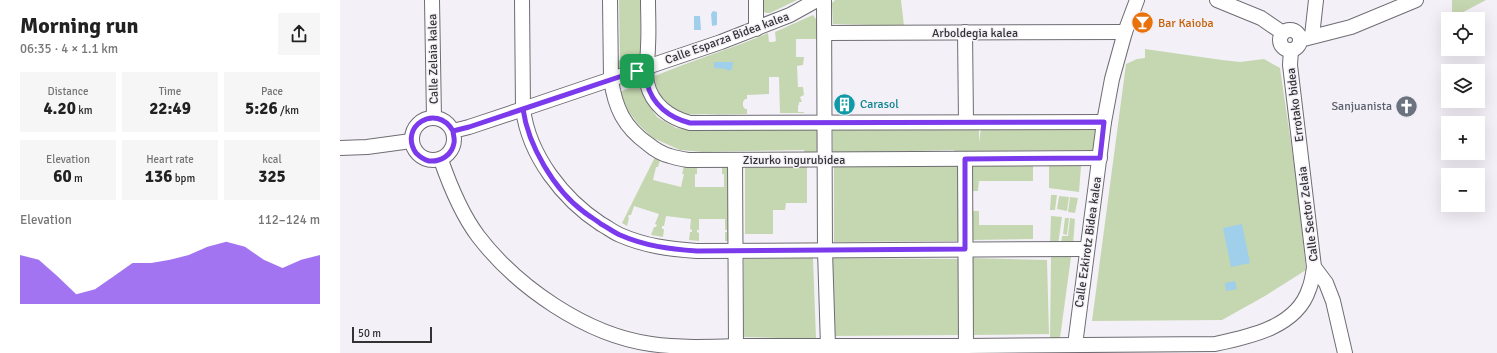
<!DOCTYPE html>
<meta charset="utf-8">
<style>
body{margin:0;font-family:Signika,sans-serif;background:#f6f6f6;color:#222;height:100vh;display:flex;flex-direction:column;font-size:15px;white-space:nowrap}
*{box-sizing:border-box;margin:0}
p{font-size:13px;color:#767676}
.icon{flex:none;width:22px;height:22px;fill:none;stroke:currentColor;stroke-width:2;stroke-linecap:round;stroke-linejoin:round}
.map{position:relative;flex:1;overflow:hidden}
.side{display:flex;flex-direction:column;background:#fff;width:340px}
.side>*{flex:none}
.controls{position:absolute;left:1101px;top:12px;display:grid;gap:8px}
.controls a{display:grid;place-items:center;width:44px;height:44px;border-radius:0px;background:#fff;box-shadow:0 4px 16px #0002;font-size:20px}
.scale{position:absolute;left:12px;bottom:10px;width:80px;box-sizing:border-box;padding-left:4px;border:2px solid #333235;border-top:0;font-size:11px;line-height:14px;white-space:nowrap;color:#333235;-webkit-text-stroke:3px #f3f0f7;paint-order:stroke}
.pin{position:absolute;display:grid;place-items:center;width:34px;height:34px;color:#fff;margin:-17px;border-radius:8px;box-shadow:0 2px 6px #0006}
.round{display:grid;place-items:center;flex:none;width:42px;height:42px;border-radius:0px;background:#f6f6f6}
.headline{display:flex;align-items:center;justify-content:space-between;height:68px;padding:0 20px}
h1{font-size:22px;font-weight:700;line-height:30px}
.figures{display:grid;grid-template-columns:repeat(3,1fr);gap:6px;height:68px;padding:4px 20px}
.figures div{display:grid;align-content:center;border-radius:0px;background:#f6f6f6;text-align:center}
.figures b{font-size:17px;font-weight:700}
.figures small{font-size:11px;font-weight:400}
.figures p{font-size:11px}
.chart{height:112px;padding:8px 20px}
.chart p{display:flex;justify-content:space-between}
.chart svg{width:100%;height:72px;margin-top:4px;fill:#7c3aed;opacity:.7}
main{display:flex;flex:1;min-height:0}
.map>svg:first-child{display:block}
.green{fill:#c5d7b0}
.water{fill:#9fcfea}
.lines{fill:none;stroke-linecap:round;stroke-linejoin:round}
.minor-casing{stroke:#6f6c73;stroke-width:16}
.minor{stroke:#fff;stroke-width:14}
.route-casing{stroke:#fff;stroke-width:8}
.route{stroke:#7c3aed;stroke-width:5}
.labels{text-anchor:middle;stroke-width:3;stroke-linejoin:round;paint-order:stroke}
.food-label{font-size:12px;fill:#c56008;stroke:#f3f0f7;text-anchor:start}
.street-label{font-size:12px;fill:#333235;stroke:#f3f0f7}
.culture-label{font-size:12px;fill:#0d838f;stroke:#f3f0f7;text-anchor:start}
.worship-label{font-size:12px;fill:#5b616d;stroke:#f3f0f7;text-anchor:end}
</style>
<main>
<section class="side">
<div class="headline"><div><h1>Morning run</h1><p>06:35 · 4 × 1.1 km</p></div><a class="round"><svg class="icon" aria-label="share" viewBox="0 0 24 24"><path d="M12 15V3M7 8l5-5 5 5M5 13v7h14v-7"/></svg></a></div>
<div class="figures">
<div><p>Distance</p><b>4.20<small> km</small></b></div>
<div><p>Time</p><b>22:49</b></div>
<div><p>Pace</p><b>5:26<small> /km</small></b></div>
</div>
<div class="figures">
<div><p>Elevation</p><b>60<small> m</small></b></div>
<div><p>Heart rate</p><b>136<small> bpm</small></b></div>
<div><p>kcal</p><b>325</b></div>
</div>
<div class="chart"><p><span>Elevation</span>112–124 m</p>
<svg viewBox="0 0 160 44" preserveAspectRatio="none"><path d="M0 44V14L10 17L20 27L30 38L40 35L50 27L60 19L70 19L80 17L90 14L100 9L110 6L120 9L130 17L140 22L150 17L160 14V44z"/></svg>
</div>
</section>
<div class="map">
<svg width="1157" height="353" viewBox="0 0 1157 353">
<rect width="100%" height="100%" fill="#f3f0f7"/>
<g class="green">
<polygon points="279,0 300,0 301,60 279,69 274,61 280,60"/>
<polygon points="423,0 457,0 430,13 426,13 423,11"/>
<polygon points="495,0 561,0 564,26 493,24 492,3"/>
<polygon points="1112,0 1146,0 1112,18"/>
<path d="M 473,15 L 478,22 L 478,39 L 456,39 L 456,57 L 464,57 L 463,65 L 457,66 L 458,87 L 463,87 L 464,95 L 460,97 L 462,102 L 459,102 L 459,105 L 458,105 L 458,112 L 464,112 L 464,113 L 440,113 L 439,77 L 429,77 L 429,94 L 407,95 L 407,99 L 405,99 L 403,102 L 403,106 L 405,109 L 407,109 L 407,114 C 393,114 379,115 364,114 C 358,114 352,115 346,114 C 328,111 315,93 315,76 C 352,60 391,49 428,33 L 429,42 L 433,42 L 436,41 L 435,32 Z"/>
<polygon points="805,49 882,60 900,62 924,59 940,68 957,184 966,270 925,296 882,320 752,321 786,64 797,59 805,58"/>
<polygon points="300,83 309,105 317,117 336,128 352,130 480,130 481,155 465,154 464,150 363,152 340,150 313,138 299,125 288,111 280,92"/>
<polygon points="760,127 755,154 746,154 746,150 639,151 638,154 615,153 614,150 493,153 493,130 639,128 639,143 641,128"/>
<polygon points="315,157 320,160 318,167 316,167 313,180 341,187 344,174 342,174 344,166 357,166 357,174 355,174 355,187 384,187 384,174 382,174 382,166 389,167 390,241 385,241 385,232 387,232 387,230 385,230 385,219 359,219 359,230 357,230 357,232 359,233 359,241 349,240 350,232 352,232 352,230 350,229 351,219 326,216 324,226 322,226 322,229 324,229 323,237 311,235 314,227 316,227 317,225 315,224 319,214 294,206 291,215 289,215 288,217 289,218 287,226 282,223"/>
<polygon points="405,165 467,165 467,203 446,203 445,210 433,210 433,234 405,234"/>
<polygon points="633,165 693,165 693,181 639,181 638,191 633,191"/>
<polygon points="709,165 741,166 739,192 709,188"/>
<polygon points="619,166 619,241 494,242 494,167"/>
<polygon points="711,195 717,195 715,210 710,210"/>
<polygon points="719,196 729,197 727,211 717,209"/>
<polygon points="730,197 738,198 735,213 728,212"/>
<polygon points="632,211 639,211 639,225 693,225 693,239 633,240"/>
<polygon points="711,216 722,217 718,245 710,245"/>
<polygon points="725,218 729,218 727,235 723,234"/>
<polygon points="730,218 735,219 733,245 721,245 722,236 728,236"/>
<polygon points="711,256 731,257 720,338 711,338 710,337"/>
<polygon points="473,258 476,339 404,337 404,259"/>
<polygon points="492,258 619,259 619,335 494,336"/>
<polygon points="632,258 707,260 709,334 634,335"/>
</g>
<g class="water">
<polygon points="373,11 377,12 377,25 372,26 371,14"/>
<polygon points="354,16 360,16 361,30 354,30"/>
<polygon points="374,62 393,62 392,69 388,71 386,69 374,68"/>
<polygon points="902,224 910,263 891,267 883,228"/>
<polygon points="895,281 897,289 886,291 885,283"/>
</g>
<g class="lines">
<defs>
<g id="minor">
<polyline points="92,0 94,118"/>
<path d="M 182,0 L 183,109 C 189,156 223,199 261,224 C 267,227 273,232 280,235 C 305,246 329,249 357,251 L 742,249"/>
<path d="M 270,0 L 271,79 C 275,108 284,127 308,144 C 314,149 322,154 330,156 C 336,158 342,159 348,160 L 760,158"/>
<path d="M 308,0 C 308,15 309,31 308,46 C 308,58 305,72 307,83 C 312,105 330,118 350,123 L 764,122"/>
<polyline points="484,0 485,251 488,346"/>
<polyline points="877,0 921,18 943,33"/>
<polyline points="416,29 416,0"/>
<circle cx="950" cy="40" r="10"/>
<polyline points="625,32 626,122"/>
<polyline points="485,33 785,32"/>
<polyline points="972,36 976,0"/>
<polyline points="960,40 1011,27 1076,0"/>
<circle cx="93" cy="139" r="21"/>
<polyline points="113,131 129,127 183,109 381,42 450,15 477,0"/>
<polyline points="0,148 27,147 71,141"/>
<polyline points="625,159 626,346"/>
<path d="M 101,160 C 109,183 123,216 138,236 C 177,287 246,335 311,344 C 339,348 368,347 396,346 L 626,346 L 875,344 C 909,337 957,327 969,289 C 972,282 973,274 974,267 L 950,65 L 951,50"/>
<polyline points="395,160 396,346"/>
<polyline points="974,267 986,283 993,301 1005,353"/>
<polyline points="735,345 764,122 772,79 785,32 797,0"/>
</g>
</defs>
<use href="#minor" class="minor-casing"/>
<use href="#minor" class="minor"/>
</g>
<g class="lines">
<defs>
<path id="route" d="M 297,71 L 129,127 L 113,131 C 96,102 58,127 76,153 C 79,156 85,160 89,161 C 101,162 112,155 114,143 C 115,139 113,134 113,131 L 129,127 L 183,109 C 188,145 214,190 244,212 C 249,216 256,220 261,224 C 267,227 273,232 280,235 C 305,246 329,249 357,251 L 625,249 L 625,159 L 760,158 L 764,122 L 350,123 C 330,118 312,105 307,83 C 306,79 307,72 307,67 L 297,71"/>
</defs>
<use href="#route" class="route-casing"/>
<use href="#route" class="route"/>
</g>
<defs>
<symbol id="bar-disc" viewBox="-11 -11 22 22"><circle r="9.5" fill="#e8710a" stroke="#f3f0f7"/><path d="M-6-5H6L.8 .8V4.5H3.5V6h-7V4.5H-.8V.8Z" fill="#fff"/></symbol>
<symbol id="building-disc" viewBox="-11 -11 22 22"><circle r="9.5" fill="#0f9aa8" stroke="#f3f0f7"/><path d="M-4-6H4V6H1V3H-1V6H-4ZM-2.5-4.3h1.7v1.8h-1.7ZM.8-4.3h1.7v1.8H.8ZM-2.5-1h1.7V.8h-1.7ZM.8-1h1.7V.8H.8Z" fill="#fff"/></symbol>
<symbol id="church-disc" viewBox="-11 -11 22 22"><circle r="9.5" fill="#6b7280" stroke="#f3f0f7"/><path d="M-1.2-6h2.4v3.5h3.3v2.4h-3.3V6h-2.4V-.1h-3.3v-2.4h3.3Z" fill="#fff"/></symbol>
</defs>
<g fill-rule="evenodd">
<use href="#bar-disc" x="790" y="10" width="25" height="25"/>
<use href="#building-disc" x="492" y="92" width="25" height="25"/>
<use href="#church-disc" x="1054" y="94" width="25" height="25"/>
</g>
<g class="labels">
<g class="food-label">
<text x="818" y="27">Bar Kaioba</text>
</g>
<g class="street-label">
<text x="635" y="37">Arboldegia kalea</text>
<text transform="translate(387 38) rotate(-20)" y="4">Calle Esparza Bidea kalea</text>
<text transform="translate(93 59) rotate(-91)" y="4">Calle Zelaia kalea</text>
<text transform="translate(955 105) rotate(-97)" y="4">Errotako bidea</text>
<text x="454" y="164">Zizurko ingurubidea</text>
<text transform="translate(968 214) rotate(-97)" y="4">Calle Sector Zelaia</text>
<text transform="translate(748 242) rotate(-82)" y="4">Calle Ezkirotz Bidea kalea</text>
</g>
<g class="culture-label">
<text x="520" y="108">Carasol</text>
</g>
<g class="worship-label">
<text x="1052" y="110">Sanjuanista</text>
</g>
</g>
</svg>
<div class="controls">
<a><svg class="icon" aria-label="locate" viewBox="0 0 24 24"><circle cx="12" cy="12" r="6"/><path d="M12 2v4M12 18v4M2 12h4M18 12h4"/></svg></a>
<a><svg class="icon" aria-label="layers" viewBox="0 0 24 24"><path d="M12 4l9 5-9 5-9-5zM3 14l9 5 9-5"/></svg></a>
<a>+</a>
<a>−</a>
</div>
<div class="scale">50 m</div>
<div class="pin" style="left:297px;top:71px;background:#1e9e55"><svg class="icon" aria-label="arrive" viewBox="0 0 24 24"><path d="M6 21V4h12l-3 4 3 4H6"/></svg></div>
</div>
</main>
